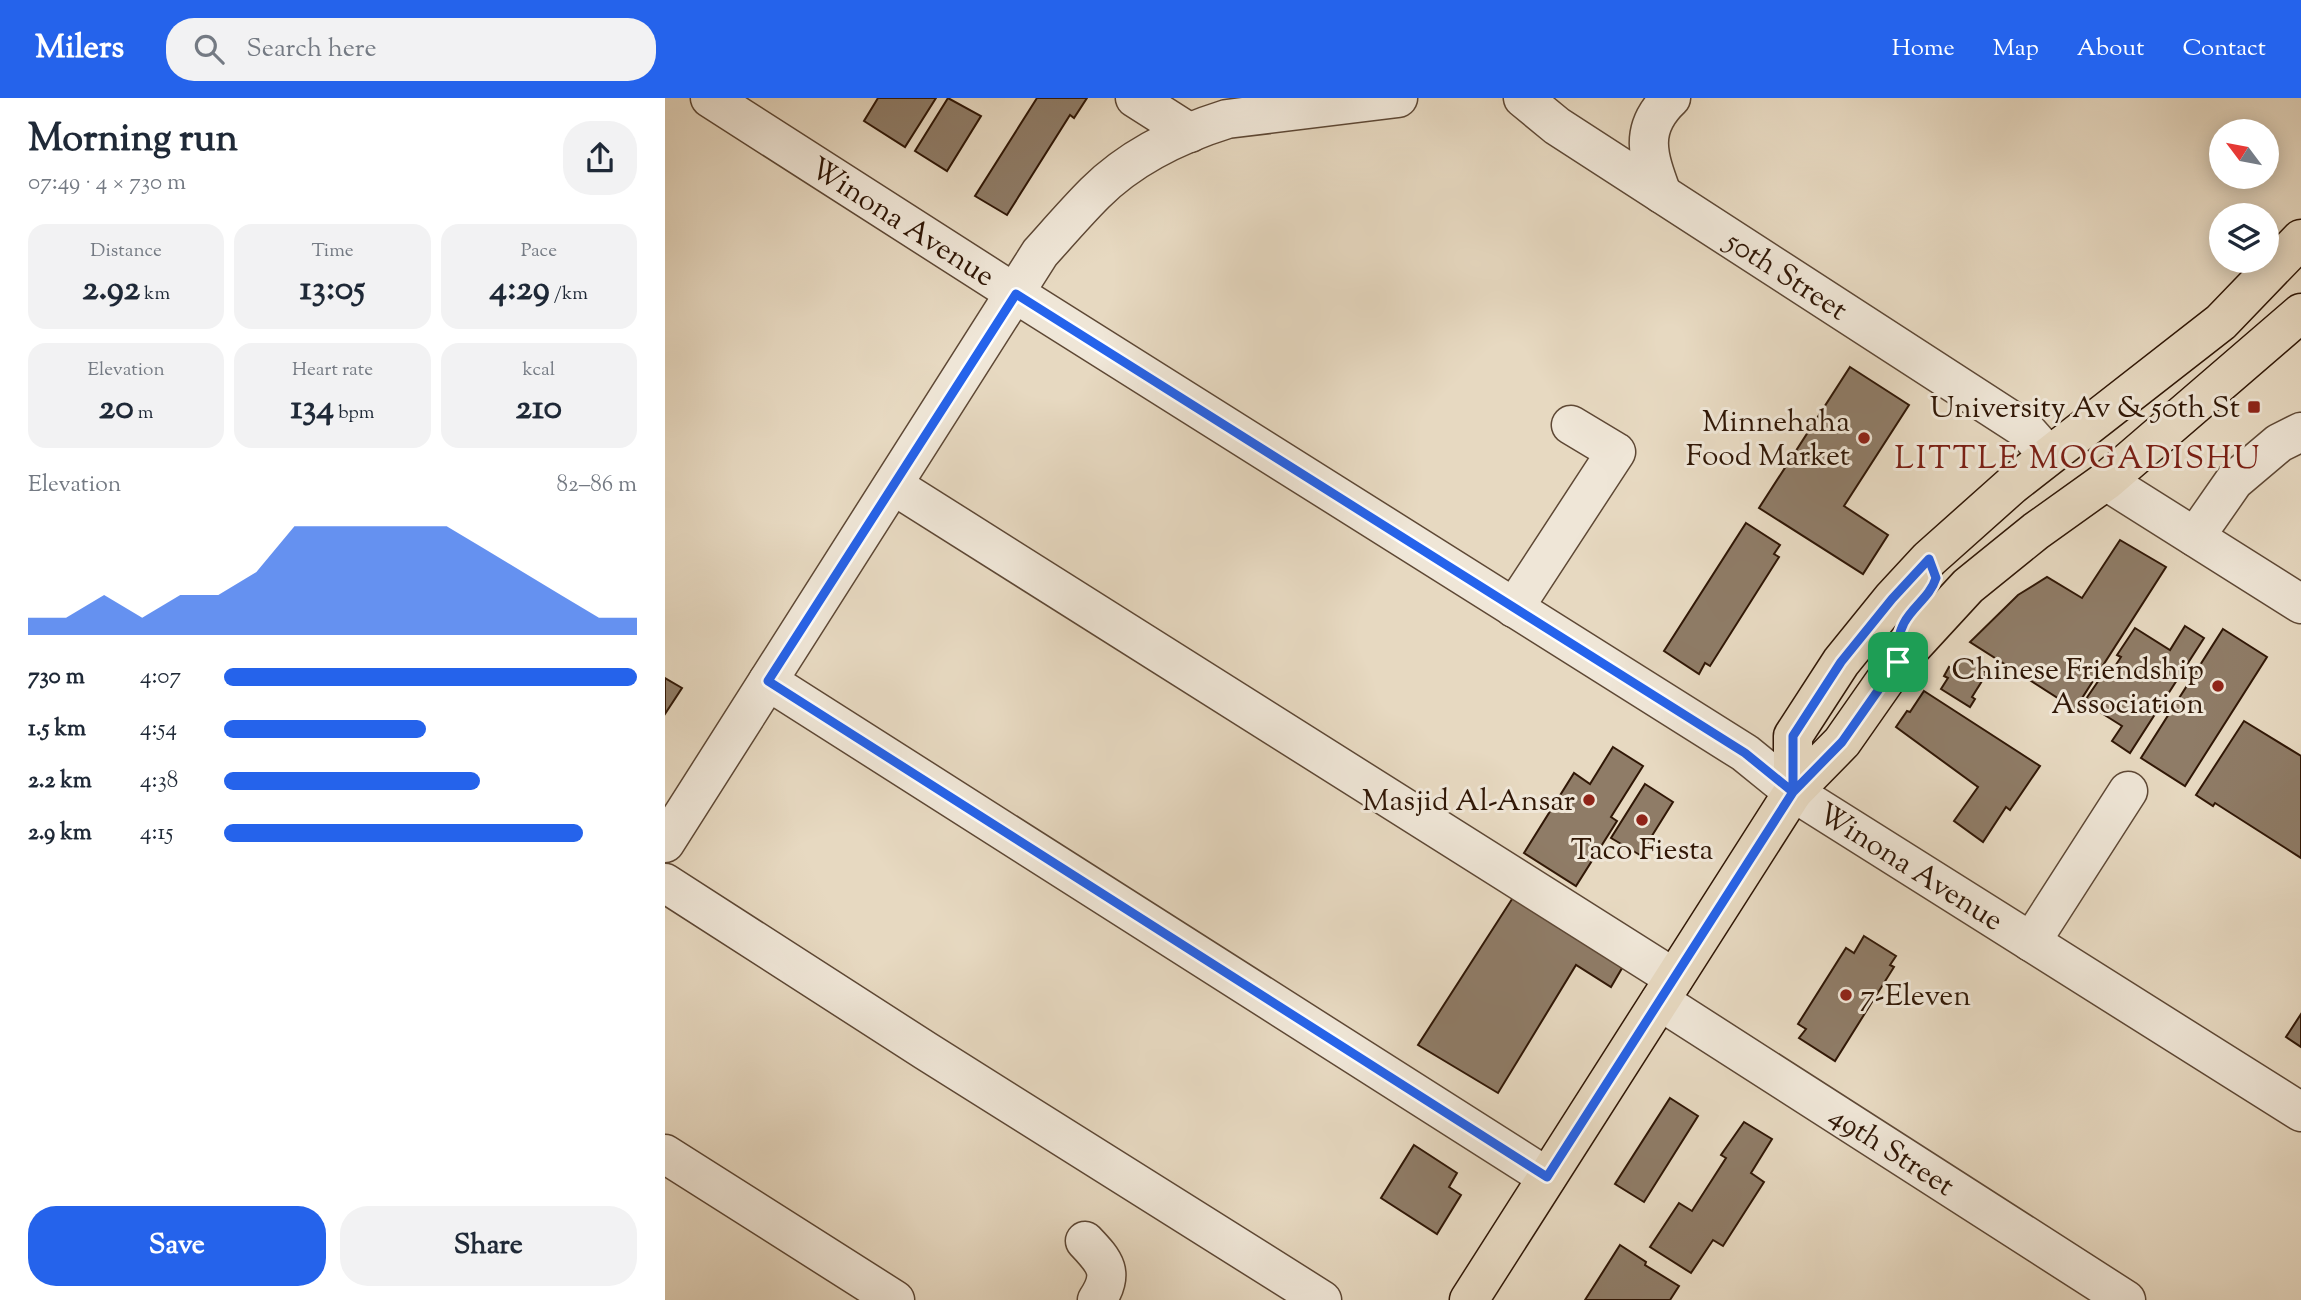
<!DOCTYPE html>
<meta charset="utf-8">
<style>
body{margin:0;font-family:"Sorts Mill Goudy",serif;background:#f2f2f3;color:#1f2937;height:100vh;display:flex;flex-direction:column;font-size:26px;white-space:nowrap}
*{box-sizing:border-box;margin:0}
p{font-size:23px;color:#747a83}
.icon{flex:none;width:38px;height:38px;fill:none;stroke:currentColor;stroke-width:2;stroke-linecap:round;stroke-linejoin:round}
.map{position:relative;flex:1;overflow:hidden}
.side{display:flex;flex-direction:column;background:#fff;width:665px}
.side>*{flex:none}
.needle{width:46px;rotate:302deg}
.fabs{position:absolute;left:1544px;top:21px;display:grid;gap:14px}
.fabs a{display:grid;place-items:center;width:70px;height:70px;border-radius:50%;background:#fff;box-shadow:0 4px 18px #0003;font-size:35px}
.pin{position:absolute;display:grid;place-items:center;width:60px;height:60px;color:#fff;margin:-30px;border-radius:14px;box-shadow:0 4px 10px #0006}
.round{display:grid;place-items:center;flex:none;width:74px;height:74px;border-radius:28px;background:#f2f2f3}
.headline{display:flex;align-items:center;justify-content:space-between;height:119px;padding:0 28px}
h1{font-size:38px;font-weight:800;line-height:52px}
.metrics{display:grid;grid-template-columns:repeat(3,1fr);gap:10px;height:119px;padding:7px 28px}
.metrics div{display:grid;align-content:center;border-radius:18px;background:#f2f2f3;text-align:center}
.metrics b{font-size:35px;font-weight:800}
.metrics small{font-size:19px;font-weight:400}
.metrics p{font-size:19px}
.chart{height:196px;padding:14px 28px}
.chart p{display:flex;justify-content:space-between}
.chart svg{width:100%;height:126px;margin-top:7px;fill:#2563eb;opacity:.7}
.primary-button{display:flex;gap:14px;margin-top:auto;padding:14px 28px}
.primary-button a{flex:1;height:80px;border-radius:28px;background:#2563eb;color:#fff;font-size:28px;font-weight:800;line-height:80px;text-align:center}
.primary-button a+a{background:#f2f2f3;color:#1f2937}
ul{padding:0 28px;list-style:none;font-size:23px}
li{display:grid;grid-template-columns:112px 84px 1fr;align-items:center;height:52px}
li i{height:18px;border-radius:9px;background:#2563eb}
header{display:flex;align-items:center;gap:42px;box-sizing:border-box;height:98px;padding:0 35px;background:#2563eb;color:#fff}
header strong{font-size:33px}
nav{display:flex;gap:38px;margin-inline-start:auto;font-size:24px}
.search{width:490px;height:63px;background:#f2f2f3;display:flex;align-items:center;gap:18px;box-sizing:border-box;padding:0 24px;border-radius:28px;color:#747a83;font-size:26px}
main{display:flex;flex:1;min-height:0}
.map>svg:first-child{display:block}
.building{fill:#8f7c67;stroke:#301706;stroke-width:2}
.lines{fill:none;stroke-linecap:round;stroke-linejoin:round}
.minor-casing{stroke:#5e4835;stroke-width:41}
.major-casing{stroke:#301706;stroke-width:41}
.minor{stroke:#efe6d7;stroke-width:38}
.major{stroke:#e7d9c1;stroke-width:38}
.route-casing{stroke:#fff;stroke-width:14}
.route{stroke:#2563eb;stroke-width:9}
.poi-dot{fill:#8f2418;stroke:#efe6d7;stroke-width:2.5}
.labels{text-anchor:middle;stroke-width:6;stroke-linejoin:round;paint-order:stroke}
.street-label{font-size:30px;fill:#301706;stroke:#efe6d7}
.poi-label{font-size:30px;fill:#301706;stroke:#efe6d7;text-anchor:end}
.neighbourhood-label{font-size:32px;letter-spacing:2px;fill:#7a1f14;stroke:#efe6d7}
</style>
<header>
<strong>Milers</strong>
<div class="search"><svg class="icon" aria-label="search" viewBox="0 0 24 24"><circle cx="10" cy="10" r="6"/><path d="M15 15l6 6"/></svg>Search here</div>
<nav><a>Home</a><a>Map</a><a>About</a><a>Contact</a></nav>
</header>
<main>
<section class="side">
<div class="headline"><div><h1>Morning run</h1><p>07:49 · 4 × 730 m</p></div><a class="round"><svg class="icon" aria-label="share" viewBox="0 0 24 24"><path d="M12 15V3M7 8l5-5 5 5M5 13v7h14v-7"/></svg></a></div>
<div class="metrics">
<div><p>Distance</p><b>2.92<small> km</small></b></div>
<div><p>Time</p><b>13:05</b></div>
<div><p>Pace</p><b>4:29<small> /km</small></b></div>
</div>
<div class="metrics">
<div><p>Elevation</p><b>20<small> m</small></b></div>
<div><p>Heart rate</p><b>134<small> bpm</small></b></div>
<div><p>kcal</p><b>210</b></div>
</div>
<div class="chart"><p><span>Elevation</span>82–86 m</p>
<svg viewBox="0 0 160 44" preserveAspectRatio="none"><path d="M0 44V38L10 38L20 30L30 38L40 30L50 30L60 22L70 6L80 6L90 6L100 6L110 6L120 14L130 22L140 30L150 38L160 38V44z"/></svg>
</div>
<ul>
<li><b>730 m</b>4:07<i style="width:100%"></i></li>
<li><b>1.5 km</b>4:54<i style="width:49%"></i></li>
<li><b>2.2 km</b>4:38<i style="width:62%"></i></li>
<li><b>2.9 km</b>4:15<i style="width:87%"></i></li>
</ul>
<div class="primary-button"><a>Save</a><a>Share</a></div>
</section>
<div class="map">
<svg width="1636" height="1202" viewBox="0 0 1636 1202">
<rect width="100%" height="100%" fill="#e7d9c1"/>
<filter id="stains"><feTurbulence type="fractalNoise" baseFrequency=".00286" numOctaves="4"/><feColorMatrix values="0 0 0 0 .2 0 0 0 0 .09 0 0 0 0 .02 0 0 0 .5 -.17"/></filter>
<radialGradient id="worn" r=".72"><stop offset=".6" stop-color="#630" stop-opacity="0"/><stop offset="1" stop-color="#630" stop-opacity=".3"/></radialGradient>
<g class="building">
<polygon points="213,0 271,0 240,49 199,23"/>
<polygon points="283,0 316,18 282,73 250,53"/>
<polygon points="372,0 422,0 409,20 405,17 342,117 310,98"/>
<polygon points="1185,269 1244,307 1179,408 1223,437 1198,476 1094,410"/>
<polygon points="1081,425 1115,447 1109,456 1114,459 1045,568 1040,565 1034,576 999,553"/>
<polygon points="1455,442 1501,469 1410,611 1305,544 1353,497 1382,479 1417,500"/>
<polygon points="1520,528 1539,540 1465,655 1447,643 1457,628 1419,604 1438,576 1443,579 1456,559 1452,557 1470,530 1505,552"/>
<polygon points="1558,531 1602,559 1520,688 1476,660"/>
<polygon points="1296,560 1322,575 1307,599 1310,601 1305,609 1276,591 1283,580 1279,578 1284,569 1289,572"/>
<polygon points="0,580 17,590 0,616"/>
<polygon points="1259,593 1375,668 1345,712 1341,709 1318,744 1289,723 1313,689 1231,629 1242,613 1245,614"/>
<polygon points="1579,623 1636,658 1636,760 1550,705 1548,708 1531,697"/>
<polygon points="948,649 978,668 946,719 952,723 911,788 859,755 909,675 925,686"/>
<polygon points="980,686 1008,704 975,757 946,740"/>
<polygon points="849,798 960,865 946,889 911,867 833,995 753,947"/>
<polygon points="1199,838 1231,858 1225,867 1229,869 1170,963 1134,940 1141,931 1133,926 1181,850 1189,855"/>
<polygon points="1636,916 1636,949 1621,939"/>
<polygon points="1005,1000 1033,1018 979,1104 950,1086"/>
<polygon points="1079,1024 1107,1041 1086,1075 1099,1084 1058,1148 1048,1142 1026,1175 985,1149 1014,1105 1027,1113 1061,1060 1056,1057"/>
<polygon points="749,1047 792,1075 784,1089 796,1097 772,1136 716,1100"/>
<polygon points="955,1147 981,1164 980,1167 1014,1188 1005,1202 920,1202"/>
</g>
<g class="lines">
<defs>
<g id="minor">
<path id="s1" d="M 45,0 L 351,196 L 1080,655 L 1128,694 L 1636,1014"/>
<polyline points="470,0 525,35"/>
<path id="s2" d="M 858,0 L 892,28 L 1360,331 L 1383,357"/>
<path d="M 997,96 C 983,58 973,31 1006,0"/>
<polyline points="1441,383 1636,506"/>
<polyline points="228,387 1009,880"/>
<polyline points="1530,439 1569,383 1614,345 1636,334"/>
<polyline points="849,510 951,354 906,327"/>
<polyline points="103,583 882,1079"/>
<path d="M 0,745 L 375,155 C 393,135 411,114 430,95 C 466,59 514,36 562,21 L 733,0"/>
<polyline points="0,785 261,953 657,1202"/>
<polyline points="1366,844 1463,693"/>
<path id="s3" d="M 995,903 L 1461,1202"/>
<polyline points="0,1056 230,1202"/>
<path d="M 420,1143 C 440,1164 450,1175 432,1202"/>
</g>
<g id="major">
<polyline points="1128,694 1128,638 1176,564 1227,501 1264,461 1347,387 1556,224 1636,141"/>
<polyline points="804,1202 1128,694 1177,644 1233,564 1303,488 1371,433 1441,383 1636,215"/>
</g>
</defs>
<use href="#minor" class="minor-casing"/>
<use href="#major" class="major-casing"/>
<use href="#minor" class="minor"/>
<use href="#major" class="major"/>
</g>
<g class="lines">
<defs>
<path id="route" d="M 1233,564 L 1177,644 L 1128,694 L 882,1079 L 103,583 L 351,196 L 1080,655 L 1128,694 L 1128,638 L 1176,564 L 1227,501 L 1264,461 L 1271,480 C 1265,499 1248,508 1239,525 C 1232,538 1233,550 1233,564"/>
</defs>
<use href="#route" class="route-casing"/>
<use href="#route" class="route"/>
</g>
<g class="poi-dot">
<rect x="1582" y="302" width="14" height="14" rx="3.5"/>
<circle cx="1199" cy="340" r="7"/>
<circle cx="1553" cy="588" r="7"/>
<circle cx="924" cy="702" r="7"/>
<circle cx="977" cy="722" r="7"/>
<circle cx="1181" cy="897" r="7"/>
</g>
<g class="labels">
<g class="street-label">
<text dy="10" stroke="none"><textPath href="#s1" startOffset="229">Winona Avenue</textPath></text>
<text dy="10" stroke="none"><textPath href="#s2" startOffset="318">50th Street</textPath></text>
<text dy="10" stroke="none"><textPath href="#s1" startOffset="1426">Winona Avenue</textPath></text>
<text dy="10" stroke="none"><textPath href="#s3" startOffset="276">49th Street</textPath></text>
</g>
<g class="poi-label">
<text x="1575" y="319">University Av &amp; 50th St</text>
<text x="1185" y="333">Minnehaha<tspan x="1185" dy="34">Food Market</tspan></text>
<text x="1539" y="581">Chinese Friendship<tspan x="1539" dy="34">Association</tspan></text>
<text x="910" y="712">Masjid Al-Ansar</text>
<text x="977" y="761" text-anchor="middle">Taco Fiesta</text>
<text x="1195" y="907" text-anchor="start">7-Eleven</text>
</g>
<g class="neighbourhood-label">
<text x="1413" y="370">LITTLE MOGADISHU</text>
</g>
</g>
<rect width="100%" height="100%" filter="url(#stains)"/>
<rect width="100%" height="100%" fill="url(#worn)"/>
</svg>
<div class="fabs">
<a><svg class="needle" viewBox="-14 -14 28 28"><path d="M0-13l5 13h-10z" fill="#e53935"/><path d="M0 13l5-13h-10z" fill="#747a83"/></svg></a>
<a><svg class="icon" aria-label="layers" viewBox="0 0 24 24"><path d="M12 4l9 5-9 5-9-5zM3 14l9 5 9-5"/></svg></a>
</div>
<div class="pin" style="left:1233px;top:564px;background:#1e9e55"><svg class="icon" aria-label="arrive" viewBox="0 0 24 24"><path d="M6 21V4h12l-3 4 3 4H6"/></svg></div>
</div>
</main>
